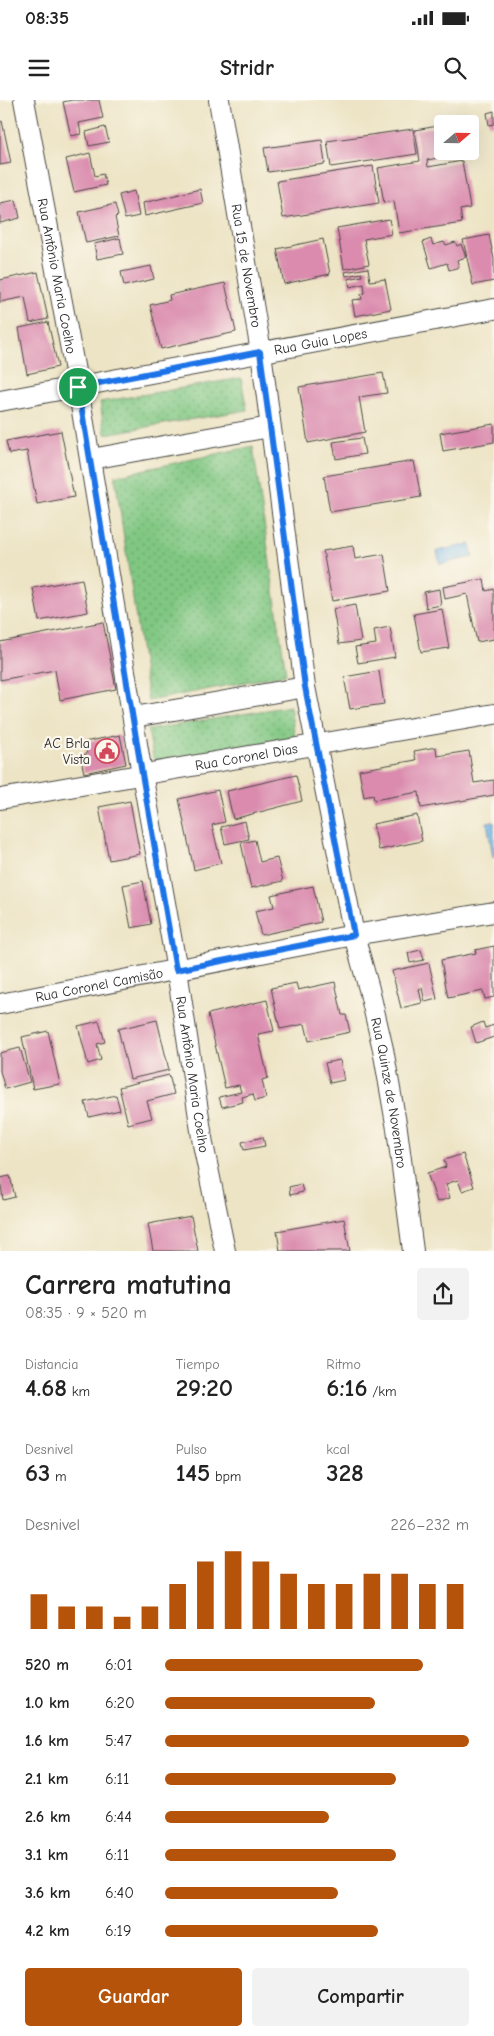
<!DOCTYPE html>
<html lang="es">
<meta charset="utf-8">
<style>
body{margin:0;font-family:"Comic Neue",sans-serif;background:#f2f2f2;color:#222;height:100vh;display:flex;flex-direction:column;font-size:19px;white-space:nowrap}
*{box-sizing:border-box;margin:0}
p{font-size:16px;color:#767676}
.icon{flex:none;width:28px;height:28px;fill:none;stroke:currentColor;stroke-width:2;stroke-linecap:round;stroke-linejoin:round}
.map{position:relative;height:1151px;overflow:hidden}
.side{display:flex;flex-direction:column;background:#fff;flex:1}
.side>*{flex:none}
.needle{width:32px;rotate:70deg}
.tools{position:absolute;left:434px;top:15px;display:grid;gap:10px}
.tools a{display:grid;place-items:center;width:45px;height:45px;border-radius:5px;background:#fff;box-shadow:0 5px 20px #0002;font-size:25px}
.pin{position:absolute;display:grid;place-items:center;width:42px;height:42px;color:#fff;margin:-21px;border:2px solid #fff;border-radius:50%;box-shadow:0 1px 5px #0007}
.round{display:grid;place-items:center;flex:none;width:52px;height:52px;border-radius:5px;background:#f2f2f2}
.head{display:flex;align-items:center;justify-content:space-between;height:85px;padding:0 25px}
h1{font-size:28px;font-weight:800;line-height:38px}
.stats{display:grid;grid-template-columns:repeat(3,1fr);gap:8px;height:85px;padding:5px 25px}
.stats div{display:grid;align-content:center}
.stats b{font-size:25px;font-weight:800}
.stats small{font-size:14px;font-weight:400}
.stats p{font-size:14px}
.chart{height:140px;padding:10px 25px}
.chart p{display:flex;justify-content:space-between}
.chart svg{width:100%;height:90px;margin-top:5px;stroke:#b45309;stroke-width:6}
.primary-button{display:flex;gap:10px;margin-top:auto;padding:10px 25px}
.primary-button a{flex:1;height:58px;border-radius:5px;background:#b45309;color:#fff;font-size:20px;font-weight:800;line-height:58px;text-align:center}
.primary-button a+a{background:#f2f2f2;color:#222}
ul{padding:0 25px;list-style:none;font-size:16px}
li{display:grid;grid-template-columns:80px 60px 1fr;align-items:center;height:38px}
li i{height:12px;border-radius:6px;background:#b45309}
.status{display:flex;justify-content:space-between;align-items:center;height:35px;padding:0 25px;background:#fff;direction:ltr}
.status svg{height:14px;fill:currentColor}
header{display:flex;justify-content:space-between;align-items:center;height:65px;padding:0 25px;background:#fff;font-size:22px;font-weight:800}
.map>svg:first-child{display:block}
.grass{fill:url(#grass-dots);stroke:#567956}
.water{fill:#71b4e7;stroke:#4e7089}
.building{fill:#da8bae}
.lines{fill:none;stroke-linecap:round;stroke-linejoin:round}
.minor-casing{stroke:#484742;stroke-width:22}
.minor{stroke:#fff;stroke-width:20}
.route-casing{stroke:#fff;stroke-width:10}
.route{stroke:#1a73e8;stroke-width:6}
.labels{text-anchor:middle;stroke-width:4.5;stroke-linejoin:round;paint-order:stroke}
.street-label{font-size:14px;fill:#2b2b2b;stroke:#fbf7ec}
.poi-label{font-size:14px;fill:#2b2b2b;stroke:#fbf7ec;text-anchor:end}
</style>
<div class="status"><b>08:35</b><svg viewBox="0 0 49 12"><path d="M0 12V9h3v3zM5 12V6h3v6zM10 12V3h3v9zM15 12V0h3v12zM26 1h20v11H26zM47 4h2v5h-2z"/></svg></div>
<header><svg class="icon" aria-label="menu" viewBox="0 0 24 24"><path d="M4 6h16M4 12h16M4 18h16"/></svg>Stridr<svg class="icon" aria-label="search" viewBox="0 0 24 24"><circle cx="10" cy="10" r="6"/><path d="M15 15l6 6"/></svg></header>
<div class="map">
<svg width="494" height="1151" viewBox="0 0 494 1151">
<defs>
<pattern id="grass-dots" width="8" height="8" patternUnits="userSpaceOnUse" patternTransform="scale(1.25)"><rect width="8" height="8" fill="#80c782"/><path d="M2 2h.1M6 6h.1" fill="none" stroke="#69a26b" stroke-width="1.8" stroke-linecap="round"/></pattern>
</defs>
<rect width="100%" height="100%" fill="#fbf7ec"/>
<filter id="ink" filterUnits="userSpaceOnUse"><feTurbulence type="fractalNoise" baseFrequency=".02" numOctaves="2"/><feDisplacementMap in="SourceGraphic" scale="10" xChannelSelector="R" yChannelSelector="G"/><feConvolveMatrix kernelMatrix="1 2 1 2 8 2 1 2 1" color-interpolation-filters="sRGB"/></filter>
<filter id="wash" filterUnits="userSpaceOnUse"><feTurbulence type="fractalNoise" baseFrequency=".0096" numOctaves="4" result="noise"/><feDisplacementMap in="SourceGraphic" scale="20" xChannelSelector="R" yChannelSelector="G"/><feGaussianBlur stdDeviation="1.12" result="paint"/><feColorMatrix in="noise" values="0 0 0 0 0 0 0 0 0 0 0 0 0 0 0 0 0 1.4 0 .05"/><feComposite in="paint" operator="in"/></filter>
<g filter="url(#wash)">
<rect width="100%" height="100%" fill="#ede4c5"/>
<g class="grass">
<polygon points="241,278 247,310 105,334 100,302"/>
<polygon points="253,346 286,574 148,601 115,376"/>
<polygon points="290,606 295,638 154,662 148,630"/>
</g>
<g class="water">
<polygon points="470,444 473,457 440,464 437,451"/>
<polygon points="494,721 494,757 493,758 487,722"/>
</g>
<g id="blocks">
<g class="building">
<polygon points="72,0 99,0 103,18 79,23 81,34 71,36 63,2"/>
<polygon points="494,11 494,24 489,25 487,13"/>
<polygon points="2,21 11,63 0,65 0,22"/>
<polygon points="438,26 443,57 427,60 428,67 462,61 470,108 460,110 462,123 399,133 394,101 384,103 378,68 420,61 415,30"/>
<polygon points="105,27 109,42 89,46 86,32"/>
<polygon points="413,29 417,54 331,67 327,41"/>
<polygon points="322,40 325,64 268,72 264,48"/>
<polygon points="90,53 95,76 103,74 106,85 74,92 66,59"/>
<polygon points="373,66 379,103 283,118 277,81"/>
<polygon points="200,89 203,103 145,116 143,103"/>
<polygon points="134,91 139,116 125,119 119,95"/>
<polygon points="16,100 20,118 0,123 0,103"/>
<polygon points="115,104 118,116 115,117 119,136 86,143 79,112"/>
<polygon points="389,119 392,134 364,139 369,164 344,169 337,128"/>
<polygon points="489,135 494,159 494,181 473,185 463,140"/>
<polygon points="120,138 123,154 97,159 94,144"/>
<polygon points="323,139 330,174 284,184 277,149"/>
<polygon points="431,139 433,145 444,142 446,145 455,142 457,146 461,144 466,157 457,160 459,167 449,170 447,163 431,168 423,142"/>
<polygon points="151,166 154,179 124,186 121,172"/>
<polygon points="368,168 370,181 385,179 391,209 355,216 352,200 362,199 361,194 365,193 364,184 350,187 348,179 362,176 362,173 346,176 345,172"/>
<polygon points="38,172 48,219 30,223 25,197 0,202 0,180"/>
<polygon points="225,183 236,232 161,249 150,205 170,200 169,195"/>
<polygon points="48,222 58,267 27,274 19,228"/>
<polygon points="383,273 387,293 359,297 365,332 308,343 299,287"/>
<polygon points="494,324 494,342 443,351 440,333"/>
<polygon points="61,331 74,397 37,404 27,351 9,354 6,341"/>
<polygon points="362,338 365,354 336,359 333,342"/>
<polygon points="414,361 421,397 330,412 324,376"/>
<polygon points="353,446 355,459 384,454 390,491 332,501 323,451"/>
<polygon points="82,479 88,512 39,521 33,488"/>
<polygon points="484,479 486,491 494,489 494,539 477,542 467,494 445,499 443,487"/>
<polygon points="439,489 441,505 426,508 424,492"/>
<polygon points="355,505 361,541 339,544 333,509"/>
<polygon points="442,509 449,548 421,552 414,514"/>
<polygon points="103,522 116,589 60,600 55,570 0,580 0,542"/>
<polygon points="390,527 395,557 358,563 355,547 376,544 374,530"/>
<polygon points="379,571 384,604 350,609 344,577"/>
<polygon points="120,635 126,664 84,673 80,655 87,654 84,642"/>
<polygon points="436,647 437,656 469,651 474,683 494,680 494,695 421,708 419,692 374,700 373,695 364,697 359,670 416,660 414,651"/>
<polygon points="296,675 302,701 233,719 227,691"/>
<polygon points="218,690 225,722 212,725 221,763 194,770 179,699"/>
<polygon points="130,701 140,754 109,760 99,707"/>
<polygon points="417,715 422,741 379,750 373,724"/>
<polygon points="245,721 249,739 225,744 221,727"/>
<polygon points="255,740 260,762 277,758 283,781 251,788 241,743"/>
<polygon points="143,781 151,824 131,828 123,785"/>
<polygon points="313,786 321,822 261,835 255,811 274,807 271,795"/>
<polygon points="494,846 494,897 485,899 483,891 448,898 441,860 476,853 475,850"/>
<polygon points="421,850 424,860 410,863 408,853"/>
<polygon points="429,863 437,899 425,902 422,888 419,889 422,903 401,908 392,871"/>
<polygon points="335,882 342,915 346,915 350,932 309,941 305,924 280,929 271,888 296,883 298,890"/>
<polygon points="267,900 274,931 258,934 268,978 262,980 266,998 255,1001 253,994 242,997 243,1002 222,1007 219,997 241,992 239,985 225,988 208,914"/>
<polygon points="157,920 169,970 130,979 118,929"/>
<polygon points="99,921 105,942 97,944 101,960 88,964 78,926"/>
<polygon points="483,922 485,928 494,925 494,937 476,943 471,927"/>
<polygon points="48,931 60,984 33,989 22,937"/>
<polygon points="20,948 30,982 5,989 0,971 0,953"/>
<polygon points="340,960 344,980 330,983 325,963"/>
<polygon points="169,975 174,994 147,1001 152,1018 128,1024 119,987"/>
<polygon points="116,995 120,1010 89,1017 85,1002"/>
<polygon points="263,1037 265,1046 244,1050 242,1042"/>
<polygon points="463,1054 474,1087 462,1091 458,1080 446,1084 450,1098 437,1102 427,1073 446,1067 444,1060"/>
<polygon points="10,1076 15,1097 3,1100 0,1078"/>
<polygon points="301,1084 303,1092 290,1095 289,1087"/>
<polygon points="191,1116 198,1151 153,1151 148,1124"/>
<polygon points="344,1119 350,1151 280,1151 277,1131"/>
</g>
</g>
</g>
<g filter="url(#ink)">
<use href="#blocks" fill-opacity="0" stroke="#484742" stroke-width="1"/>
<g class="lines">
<defs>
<g id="minor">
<path id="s1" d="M 24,0 L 78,287 L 142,674 L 177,870 L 203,1044 L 225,1151"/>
<path id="s2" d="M 219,0 L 261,252 L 305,587 L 354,835 L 369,889 L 383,949 L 397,1029 L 413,1151"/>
<path id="s3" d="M 0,301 L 494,209"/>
<polyline points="91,359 270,327"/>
<polyline points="134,617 305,587"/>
<path id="s4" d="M 0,699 L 494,614"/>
<path id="s5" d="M 0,904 L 354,835 L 494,812"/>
</g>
</defs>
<use href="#minor" class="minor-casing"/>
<use href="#minor" class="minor"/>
</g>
</g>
<g class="lines" filter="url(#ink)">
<defs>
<polygon id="route" points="260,252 305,587 354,835 176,870 142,674 78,287"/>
</defs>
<use href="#route" class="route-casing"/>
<use href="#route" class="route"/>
</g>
<defs>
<symbol id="civic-ring" viewBox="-11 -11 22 22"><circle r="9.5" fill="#fbf7ec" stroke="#d1495b" stroke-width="1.5"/><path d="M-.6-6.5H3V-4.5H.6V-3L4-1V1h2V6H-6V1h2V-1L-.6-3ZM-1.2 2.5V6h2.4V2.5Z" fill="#d1495b"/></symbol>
</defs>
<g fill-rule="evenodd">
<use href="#civic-ring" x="93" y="637" width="28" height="28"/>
</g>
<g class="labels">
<g class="street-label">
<text dy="5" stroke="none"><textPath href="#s2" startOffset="168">Rua 15 de Novembro</textPath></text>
<text dy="5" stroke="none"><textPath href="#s1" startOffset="179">Rua Antônio Maria Coelho</textPath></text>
<text dy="5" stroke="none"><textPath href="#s3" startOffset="326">Rua Guia Lopes</textPath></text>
<text dy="5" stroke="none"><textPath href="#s4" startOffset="250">Rua Coronel Dias</textPath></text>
<text dy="5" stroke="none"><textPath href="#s5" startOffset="101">Rua Coronel Camisão</textPath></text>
<text dy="5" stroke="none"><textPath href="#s1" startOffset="989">Rua Antônio Maria Coelho</textPath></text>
<text dy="5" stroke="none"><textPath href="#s2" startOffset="1008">Rua Quinze de Novembro</textPath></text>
</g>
<g class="poi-label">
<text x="90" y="648">AC Brla<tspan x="90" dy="16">Vista</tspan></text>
</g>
</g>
</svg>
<div class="tools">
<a><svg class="needle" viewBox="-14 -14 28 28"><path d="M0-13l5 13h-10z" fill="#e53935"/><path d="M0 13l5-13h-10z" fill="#767676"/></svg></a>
</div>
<div class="pin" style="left:78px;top:287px;background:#1e9e55"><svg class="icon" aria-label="arrive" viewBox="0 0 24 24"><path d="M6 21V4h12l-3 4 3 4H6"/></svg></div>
</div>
<section class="side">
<div class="head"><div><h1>Carrera matutina</h1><p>08:35 · 9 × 520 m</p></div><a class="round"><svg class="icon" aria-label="share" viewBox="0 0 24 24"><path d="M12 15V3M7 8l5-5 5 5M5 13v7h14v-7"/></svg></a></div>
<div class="stats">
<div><p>Distancia</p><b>4.68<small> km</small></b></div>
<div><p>Tiempo</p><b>29:20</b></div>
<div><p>Ritmo</p><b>6:16<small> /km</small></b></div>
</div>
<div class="stats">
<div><p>Desnivel</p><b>63<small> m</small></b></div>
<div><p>Pulso</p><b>145<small> bpm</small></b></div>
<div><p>kcal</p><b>328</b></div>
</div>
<div class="chart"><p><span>Desnivel</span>226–232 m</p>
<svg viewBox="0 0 160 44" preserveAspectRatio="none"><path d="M5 44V27M15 44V33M25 44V33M35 44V38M45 44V33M55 44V22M65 44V11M75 44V6M85 44V11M95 44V17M105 44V22M115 44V22M125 44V17M135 44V17M145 44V22M155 44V22"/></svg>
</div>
<ul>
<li><b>520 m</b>6:01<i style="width:85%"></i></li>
<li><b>1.0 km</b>6:20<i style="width:69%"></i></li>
<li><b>1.6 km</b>5:47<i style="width:100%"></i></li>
<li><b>2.1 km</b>6:11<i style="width:76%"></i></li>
<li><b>2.6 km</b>6:44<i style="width:54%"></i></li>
<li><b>3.1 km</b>6:11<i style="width:76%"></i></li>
<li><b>3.6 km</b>6:40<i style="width:57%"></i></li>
<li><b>4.2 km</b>6:19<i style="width:70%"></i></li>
</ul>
<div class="primary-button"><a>Guardar</a><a>Compartir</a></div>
</section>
